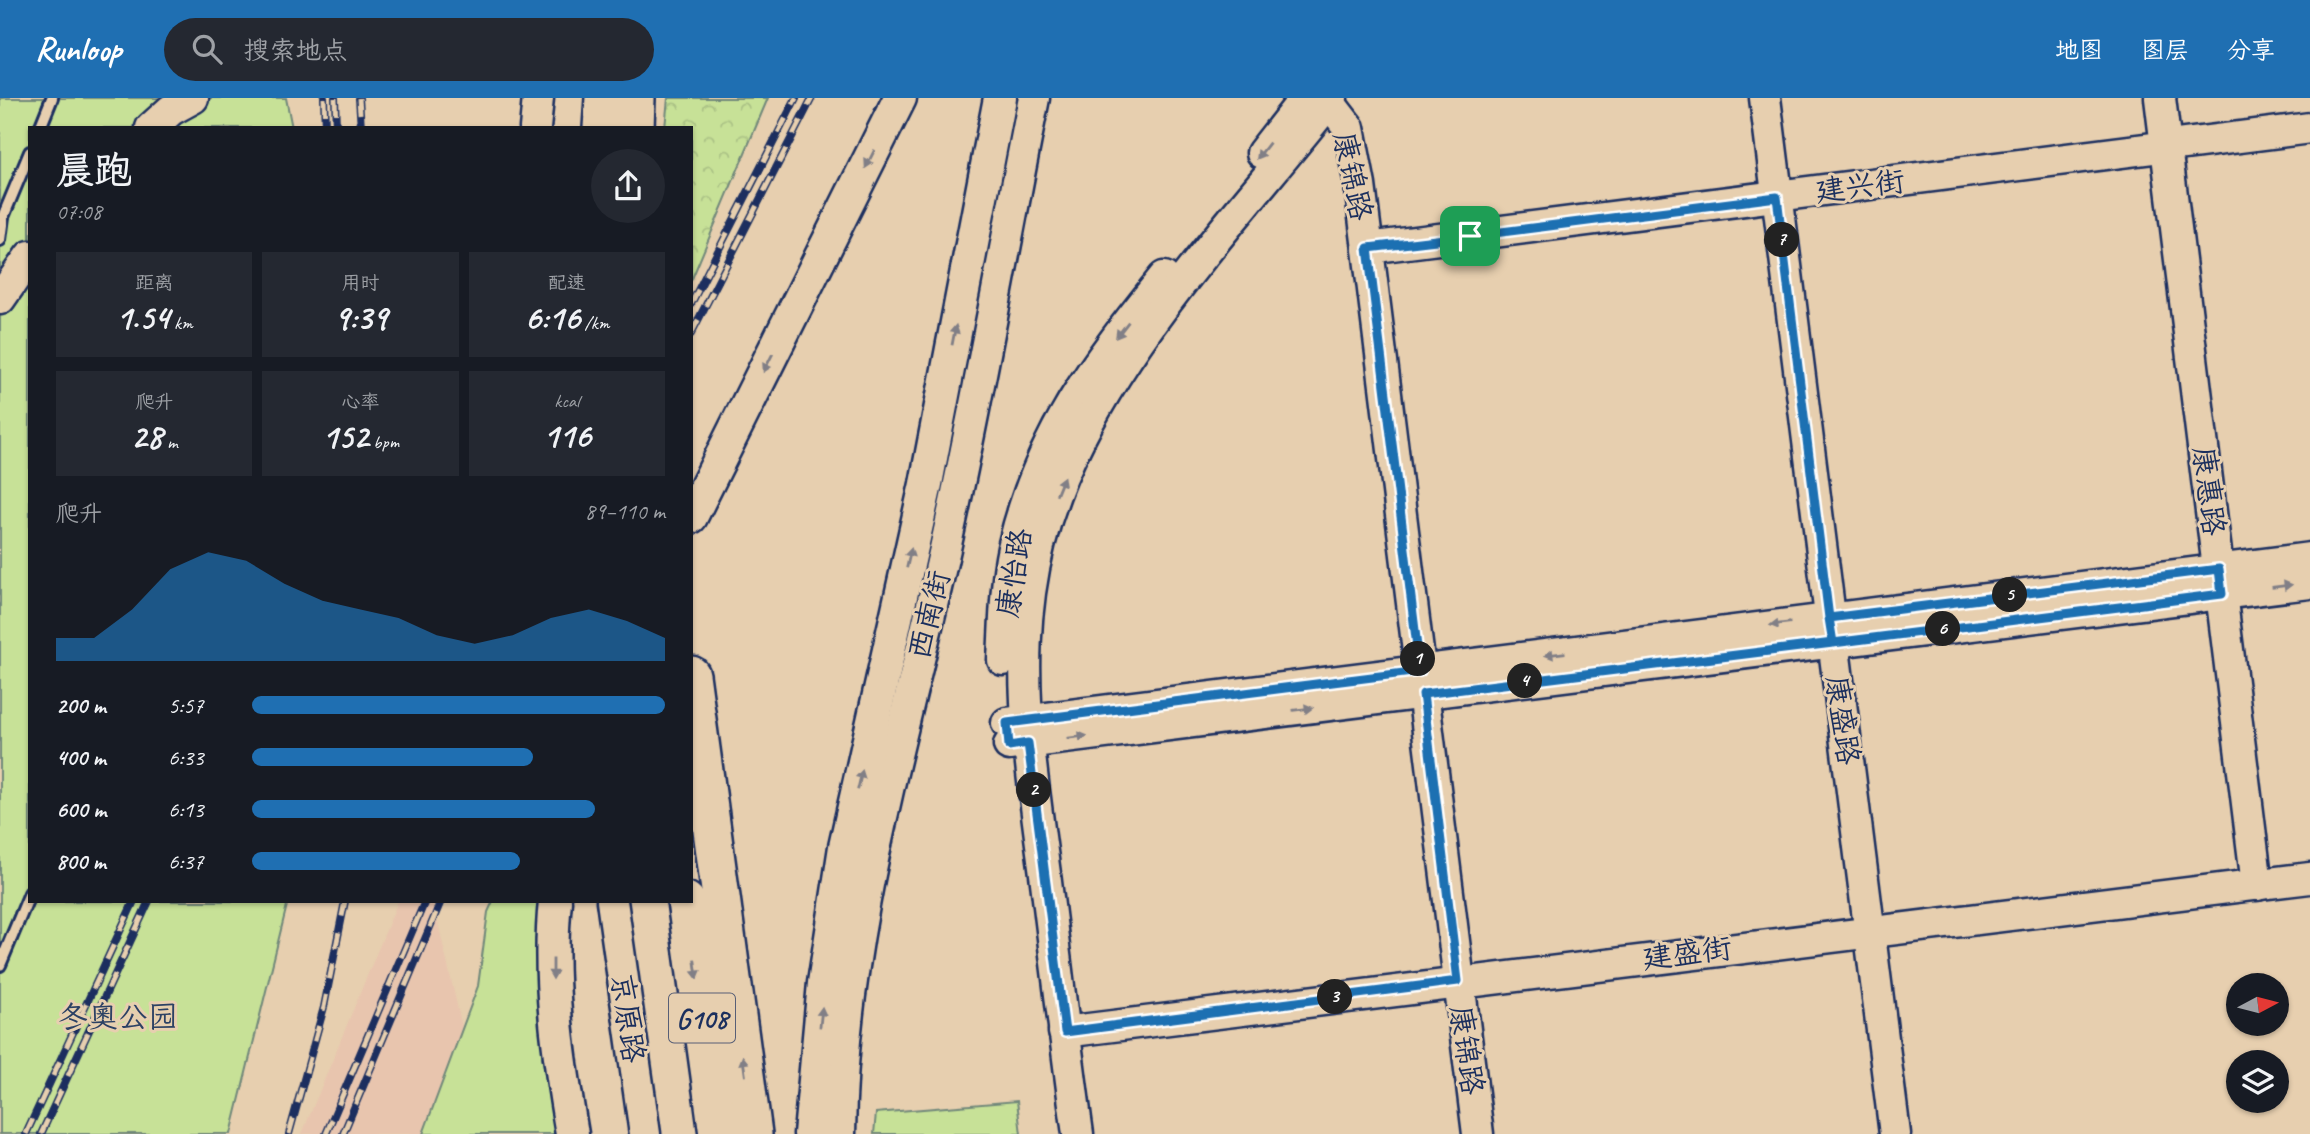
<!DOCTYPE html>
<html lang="zh">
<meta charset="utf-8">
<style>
body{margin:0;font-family:Caveat,"LXGW WenKai TC",sans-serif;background:#242831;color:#f1f3f6;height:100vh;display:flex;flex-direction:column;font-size:26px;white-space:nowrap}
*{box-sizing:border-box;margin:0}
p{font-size:23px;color:#9ea1a6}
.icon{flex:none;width:38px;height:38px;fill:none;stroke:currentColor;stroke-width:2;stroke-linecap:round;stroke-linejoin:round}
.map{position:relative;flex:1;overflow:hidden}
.details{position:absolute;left:28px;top:28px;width:665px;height:777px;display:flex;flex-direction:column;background:#171b24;border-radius:0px;box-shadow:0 2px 5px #0004}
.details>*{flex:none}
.needle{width:46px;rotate:83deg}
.controls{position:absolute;left:2226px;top:875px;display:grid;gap:14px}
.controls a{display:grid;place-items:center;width:63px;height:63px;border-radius:50%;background:#171b24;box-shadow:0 2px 5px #0004;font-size:35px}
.pin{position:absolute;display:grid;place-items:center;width:60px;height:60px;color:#fff;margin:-30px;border-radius:14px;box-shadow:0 4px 10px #0006}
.km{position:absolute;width:35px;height:35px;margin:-18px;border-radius:50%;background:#222;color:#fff;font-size:19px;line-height:35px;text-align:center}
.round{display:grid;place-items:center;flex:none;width:74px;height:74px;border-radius:37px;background:#242831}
.head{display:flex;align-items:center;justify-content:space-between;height:119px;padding:0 28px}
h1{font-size:38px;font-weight:600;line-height:52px}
.stats{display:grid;grid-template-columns:repeat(3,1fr);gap:10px;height:119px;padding:7px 28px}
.stats div{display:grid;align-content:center;border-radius:0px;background:#242831;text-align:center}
.stats b{font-size:35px;font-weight:600}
.stats small{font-size:19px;font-weight:400}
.stats p{font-size:19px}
.chart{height:196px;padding:14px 28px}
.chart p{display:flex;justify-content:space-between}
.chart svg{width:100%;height:126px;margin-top:7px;fill:#1f6fb2;opacity:.7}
ul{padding:0 28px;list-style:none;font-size:23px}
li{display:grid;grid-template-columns:112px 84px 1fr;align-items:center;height:52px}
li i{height:18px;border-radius:9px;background:#1f6fb2}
header{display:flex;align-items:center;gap:42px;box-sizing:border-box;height:98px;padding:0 35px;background:#1f6fb2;color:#fff}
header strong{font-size:33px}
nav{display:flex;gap:38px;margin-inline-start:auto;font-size:24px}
.search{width:490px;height:63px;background:#242831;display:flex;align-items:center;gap:18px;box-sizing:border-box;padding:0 24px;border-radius:38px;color:#9ea1a6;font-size:26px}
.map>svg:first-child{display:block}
.built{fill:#e8c5ae}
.forest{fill:url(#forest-crowns);stroke:#71887a;stroke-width:2}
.park{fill:#c7e197;stroke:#71887a;stroke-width:2}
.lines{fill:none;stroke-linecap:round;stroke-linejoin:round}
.lane-casing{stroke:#1b2f5e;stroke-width:16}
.secondary-casing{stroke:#1b2f5e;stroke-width:35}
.primary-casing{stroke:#1b2f5e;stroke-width:37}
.highway-casing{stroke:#1b2f5e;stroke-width:42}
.lane{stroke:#e7cfaf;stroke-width:10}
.secondary{stroke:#e7cfaf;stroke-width:30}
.primary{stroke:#e7cfaf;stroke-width:32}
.highway{stroke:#e7cfaf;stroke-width:37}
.rail-casing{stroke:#1b2f5e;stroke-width:8}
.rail{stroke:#e7cfaf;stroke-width:5;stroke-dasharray:16;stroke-linecap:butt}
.oneway{fill:#817f86}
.route-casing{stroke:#fff;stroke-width:14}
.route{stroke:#1f6fb2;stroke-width:9}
.labels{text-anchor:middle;stroke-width:6;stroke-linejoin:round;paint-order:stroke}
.shield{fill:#e7cfaf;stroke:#585f76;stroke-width:2}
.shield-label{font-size:28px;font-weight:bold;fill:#1b2f5e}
.street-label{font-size:30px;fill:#1b2f5e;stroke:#e7cfaf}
.park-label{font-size:30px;fill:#2c4164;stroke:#e7cfaf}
</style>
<header>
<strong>Runloop</strong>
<div class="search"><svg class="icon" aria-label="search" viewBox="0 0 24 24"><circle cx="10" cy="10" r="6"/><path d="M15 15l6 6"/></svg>搜索地点</div>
<nav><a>地图</a><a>图层</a><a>分享</a></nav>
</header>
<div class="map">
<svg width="2310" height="1036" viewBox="0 0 2310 1036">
<defs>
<pattern id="forest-crowns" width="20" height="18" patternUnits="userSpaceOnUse" patternTransform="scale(1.75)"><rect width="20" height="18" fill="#c7e197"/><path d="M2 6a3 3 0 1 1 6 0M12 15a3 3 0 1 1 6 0" fill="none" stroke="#aac185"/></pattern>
</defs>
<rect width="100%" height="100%" fill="#e7cfaf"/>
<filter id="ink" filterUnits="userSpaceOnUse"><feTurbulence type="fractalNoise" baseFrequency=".0143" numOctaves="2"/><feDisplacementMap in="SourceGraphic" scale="14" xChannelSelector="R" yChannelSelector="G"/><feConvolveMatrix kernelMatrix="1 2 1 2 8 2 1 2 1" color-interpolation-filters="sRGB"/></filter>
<g filter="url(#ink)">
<polygon class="built" points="398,803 433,803 462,929 423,1036 302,1036"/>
<polygon class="forest" points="668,0 768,0 691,183 691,30 665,30"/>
<g class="park">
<polygon points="0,0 286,0 292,30 30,30 30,803 288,803 231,1036 0,1036"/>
<polygon points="493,803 566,803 563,822 572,955 542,959 561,1036 423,1036 478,888 488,814"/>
<polygon points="1017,1003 1021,1036 874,1036 876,1015"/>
</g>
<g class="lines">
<defs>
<g id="lane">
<polyline points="40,30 52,0"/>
<polyline points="0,142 3,119 30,54"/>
<polyline points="0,867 30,795"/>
</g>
<g id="secondary">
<polyline points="1326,0 1349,30 1360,87 1478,1036"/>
<polyline points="1765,0 1895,1036"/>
<polyline points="2160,0 2257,787"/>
<polyline points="151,30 171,12 193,0"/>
<polyline points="535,30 538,0"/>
<polyline points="1262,55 1305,0"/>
<polyline points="1368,150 2310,30"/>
<polyline points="0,201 30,158"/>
<path d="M 1003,562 C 1005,525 1005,487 1013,450 C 1038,339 1095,265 1164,179"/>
<polyline points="1007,625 2310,460"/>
<polyline points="1009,647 2310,485"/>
<polyline points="612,803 645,1036"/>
<polyline points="1064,934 2310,780"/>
<path d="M 840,1036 C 842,832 905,635 948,437 C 980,292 1005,146 1034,0"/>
<path d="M 1078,1036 C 1066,949 1056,863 1045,776 C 1024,618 1002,492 1079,342 C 1143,216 1245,110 1332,0"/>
</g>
<g id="primary">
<polyline points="691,419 900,0"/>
<path d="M 555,803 C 547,881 559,960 572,1036"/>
<polyline points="810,1036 824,885 845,749 926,386 1000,0"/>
</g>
<g id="highway">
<polyline points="602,30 604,0"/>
<polyline points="635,30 636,0"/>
<polyline points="691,577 753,1036"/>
<polyline points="686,803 718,1036"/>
</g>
</defs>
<use href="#lane" class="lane-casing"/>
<use href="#secondary" class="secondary-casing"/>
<use href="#primary" class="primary-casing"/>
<use href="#highway" class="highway-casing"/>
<use href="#lane" class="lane"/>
<use href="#secondary" class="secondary"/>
<use href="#primary" class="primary"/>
<use href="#highway" class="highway"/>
<defs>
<g id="rail">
<polyline points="324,0 325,30"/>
<polyline points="335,0 336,30"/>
<polyline points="359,0 361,30"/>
<polyline points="691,206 796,0"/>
<polyline points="691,236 812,0"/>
<polyline points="26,1036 134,803"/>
<polyline points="41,1036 149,803"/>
<polyline points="289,1036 324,909 345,803"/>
<polyline points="326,1036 425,803"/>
<polyline points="343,1036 441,803"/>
</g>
</defs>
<use href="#rail" class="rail-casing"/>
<use href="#rail" class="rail"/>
</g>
<defs><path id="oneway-solid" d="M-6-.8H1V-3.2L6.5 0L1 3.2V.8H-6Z" transform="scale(1.75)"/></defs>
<g class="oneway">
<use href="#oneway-solid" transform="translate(1263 53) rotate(128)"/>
<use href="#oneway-solid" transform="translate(870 61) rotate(117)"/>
<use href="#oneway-solid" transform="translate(1122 232) rotate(128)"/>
<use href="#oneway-solid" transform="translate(954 237) rotate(-79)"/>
<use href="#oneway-solid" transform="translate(768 265) rotate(117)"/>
<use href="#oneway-solid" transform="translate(1060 388) rotate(-68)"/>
<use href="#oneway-solid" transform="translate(909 460) rotate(-77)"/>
<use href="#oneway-solid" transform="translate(2282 488) rotate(-7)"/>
<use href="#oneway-solid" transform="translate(1780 526) rotate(173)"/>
<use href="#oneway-solid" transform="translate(1555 556) rotate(173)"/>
<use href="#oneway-solid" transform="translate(1303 611) rotate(-7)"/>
<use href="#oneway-solid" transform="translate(1077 639) rotate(-7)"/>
<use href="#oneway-solid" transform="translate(860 682) rotate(-77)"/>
<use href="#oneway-solid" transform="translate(553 871) rotate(90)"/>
<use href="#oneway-solid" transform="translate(696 871) rotate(82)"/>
<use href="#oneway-solid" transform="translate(821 919) rotate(-84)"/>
<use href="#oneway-solid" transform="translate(744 968) rotate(-98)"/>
</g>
</g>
<g class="lines" filter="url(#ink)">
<defs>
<polyline id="route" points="1470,138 1368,150 1420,573 1007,625 1009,648 1028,645 1065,934 1458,883 1423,596 1833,545 1829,520 2219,471 2222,496 1833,545 1829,520 1777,99 1470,138"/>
</defs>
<use href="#route" class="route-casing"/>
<use href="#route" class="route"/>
</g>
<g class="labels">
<rect class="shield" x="669" y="895.5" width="66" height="49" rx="5"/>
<g class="shield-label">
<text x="702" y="930">G108</text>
</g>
<g class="street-label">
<text transform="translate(1353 78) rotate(78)" y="10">康锦路</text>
<text transform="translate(1860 88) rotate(-7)" y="10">建兴街</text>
<text transform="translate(2209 393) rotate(83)" y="10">康惠路</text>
<text transform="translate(1014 475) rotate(-81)" y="10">康怡路</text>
<text transform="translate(929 517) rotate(-76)" y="10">西南街</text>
<text transform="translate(1843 622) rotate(82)" y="10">康盛路</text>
<text transform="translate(1687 855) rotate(-7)" y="10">建盛街</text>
<text transform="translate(628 920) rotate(82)" y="10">京原路</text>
<text transform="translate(1467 952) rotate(82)" y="10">康锦路</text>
</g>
<g class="park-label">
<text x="118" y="929">冬奥公园</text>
</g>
</g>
</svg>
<div class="controls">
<a><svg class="needle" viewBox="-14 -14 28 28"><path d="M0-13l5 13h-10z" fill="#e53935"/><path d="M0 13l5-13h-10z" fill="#9ea1a6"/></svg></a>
<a><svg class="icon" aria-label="layers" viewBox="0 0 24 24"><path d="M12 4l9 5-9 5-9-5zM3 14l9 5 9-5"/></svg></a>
</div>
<div class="pin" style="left:1470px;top:138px;background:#1e9e55"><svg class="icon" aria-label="arrive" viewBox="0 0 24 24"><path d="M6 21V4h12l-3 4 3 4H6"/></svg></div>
<b class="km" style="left:1418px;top:561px">1</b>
<b class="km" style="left:1034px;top:692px">2</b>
<b class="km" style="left:1335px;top:899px">3</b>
<b class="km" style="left:1525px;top:583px">4</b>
<b class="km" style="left:2010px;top:497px">5</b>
<b class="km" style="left:1943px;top:531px">6</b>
<b class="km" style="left:1782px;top:142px">7</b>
<section class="details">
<div class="head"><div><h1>晨跑</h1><p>07:08</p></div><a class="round"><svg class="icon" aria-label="share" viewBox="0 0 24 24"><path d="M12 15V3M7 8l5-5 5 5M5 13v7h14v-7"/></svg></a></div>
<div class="stats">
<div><p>距离</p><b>1.54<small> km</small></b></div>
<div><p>用时</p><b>9:39</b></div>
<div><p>配速</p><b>6:16<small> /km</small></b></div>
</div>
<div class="stats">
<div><p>爬升</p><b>28<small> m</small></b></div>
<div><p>心率</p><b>152<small> bpm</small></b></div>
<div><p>kcal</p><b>116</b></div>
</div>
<div class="chart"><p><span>爬升</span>89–110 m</p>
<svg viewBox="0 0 160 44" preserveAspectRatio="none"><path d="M0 44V36L10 36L20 26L30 12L40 6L50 9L60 17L70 23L80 26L90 29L100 35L110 38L120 35L130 29L140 26L150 30L160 36V44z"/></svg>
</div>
<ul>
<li><b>200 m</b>5:57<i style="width:100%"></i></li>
<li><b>400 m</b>6:33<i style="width:68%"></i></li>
<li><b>600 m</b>6:13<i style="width:83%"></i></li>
<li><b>800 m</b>6:37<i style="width:65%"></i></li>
</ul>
</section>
</div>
